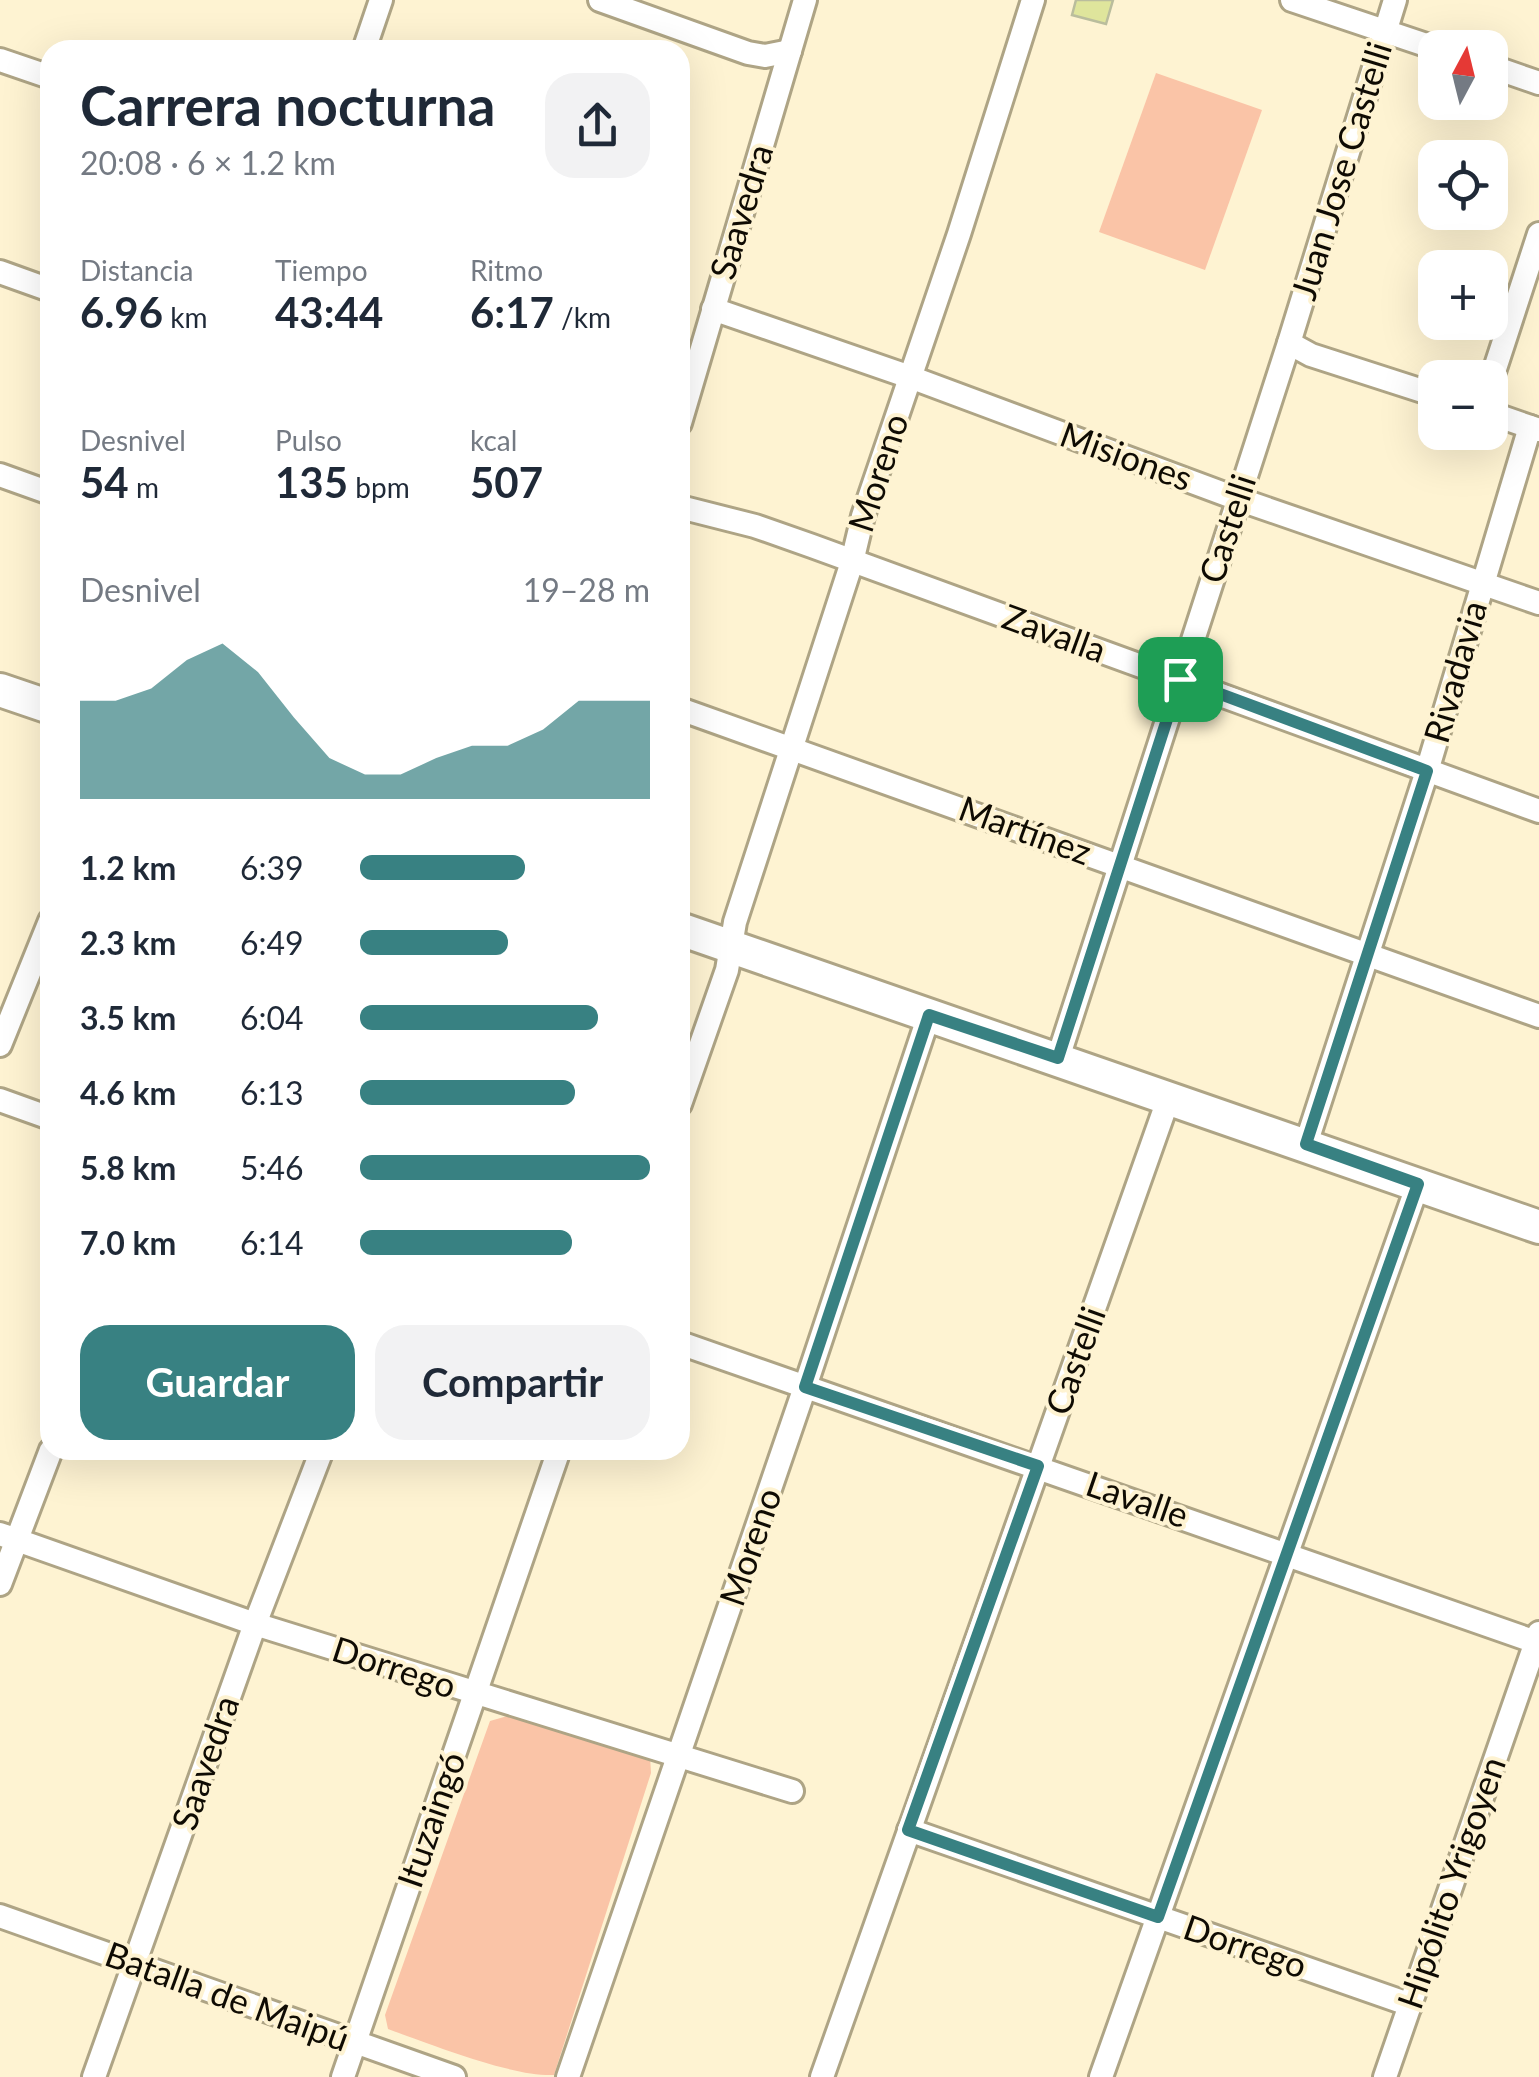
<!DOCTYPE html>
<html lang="es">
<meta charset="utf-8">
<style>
body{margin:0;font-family:Lato,sans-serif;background:#f2f2f3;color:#1f2937;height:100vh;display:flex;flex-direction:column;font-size:38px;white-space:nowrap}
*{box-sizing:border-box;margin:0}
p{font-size:32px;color:#747a83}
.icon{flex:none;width:55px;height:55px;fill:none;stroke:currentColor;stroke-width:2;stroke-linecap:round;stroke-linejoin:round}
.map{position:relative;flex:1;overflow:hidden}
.details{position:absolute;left:40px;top:40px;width:650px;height:1420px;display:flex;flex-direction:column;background:#fff;border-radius:30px;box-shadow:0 10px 40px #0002}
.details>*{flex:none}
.needle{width:65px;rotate:7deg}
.fabs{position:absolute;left:1418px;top:30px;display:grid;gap:20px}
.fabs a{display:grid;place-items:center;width:90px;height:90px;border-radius:20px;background:#fff;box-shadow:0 10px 40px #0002;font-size:50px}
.pin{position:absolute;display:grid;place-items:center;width:85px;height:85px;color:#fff;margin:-42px;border-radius:20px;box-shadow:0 5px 15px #0006}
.round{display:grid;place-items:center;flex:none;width:105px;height:105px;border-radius:30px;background:#f2f2f3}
.overview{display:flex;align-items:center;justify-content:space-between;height:170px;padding:0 40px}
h1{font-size:55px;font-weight:700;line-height:75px}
.figures{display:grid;grid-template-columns:repeat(3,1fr);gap:15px;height:170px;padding:10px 40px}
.figures div{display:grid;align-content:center}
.figures b{font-size:42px;font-weight:700}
.figures small{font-size:28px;font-weight:400}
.figures p{font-size:28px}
.chart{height:280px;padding:20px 40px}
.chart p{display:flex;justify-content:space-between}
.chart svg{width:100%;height:180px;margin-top:10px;fill:#388182;opacity:.7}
.action{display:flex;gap:20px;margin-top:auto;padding:20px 40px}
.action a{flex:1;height:115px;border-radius:30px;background:#388182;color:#fff;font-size:40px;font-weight:700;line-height:115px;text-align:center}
.action a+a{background:#f2f2f3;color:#1f2937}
ul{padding:0 40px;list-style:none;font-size:32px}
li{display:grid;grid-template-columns:160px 120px 1fr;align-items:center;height:75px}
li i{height:25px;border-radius:12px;background:#388182}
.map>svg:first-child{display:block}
.green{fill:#fac4a7}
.building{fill:#dfe59c;stroke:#babd9d;stroke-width:2.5}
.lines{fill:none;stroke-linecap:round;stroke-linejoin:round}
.street-casing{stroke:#aea485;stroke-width:28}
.secondary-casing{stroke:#aea485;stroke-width:38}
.street{stroke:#fff;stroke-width:22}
.secondary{stroke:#fff;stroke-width:32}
.route-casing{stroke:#fff;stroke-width:20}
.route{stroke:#388182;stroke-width:12}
.labels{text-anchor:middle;stroke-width:8;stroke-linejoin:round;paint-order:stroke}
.street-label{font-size:35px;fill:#0f0b03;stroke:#fef3d2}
</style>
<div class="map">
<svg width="1539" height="2077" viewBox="0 0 1539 2077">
<rect width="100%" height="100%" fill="#fef3d2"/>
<g class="green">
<polygon points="1156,73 1262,110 1205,270 1099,232"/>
<path d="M 514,1714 L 650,1756 L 651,1773 L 554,2075 C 512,2077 430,2044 388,2029 L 385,2015 L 490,1721 Z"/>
</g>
<polygon class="building" points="1076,0 1113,0 1106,24 1072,15"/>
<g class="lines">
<defs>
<g id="street">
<polyline points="600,0 748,53 765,56 790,51"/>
<polyline points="1292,0 1435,48"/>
<polyline points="364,50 381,0"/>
<polyline points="0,60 50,77"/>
<polyline points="1490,66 1539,83"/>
<polyline points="0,272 50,290"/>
<polyline points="713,309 910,377 1238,499 1539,603"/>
<polyline points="1289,343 1311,355 1435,395"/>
<polyline points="1490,384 1539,234"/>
<polyline points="1490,413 1539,430"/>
<polyline points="680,423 805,0"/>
<polyline points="0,475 50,493"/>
<polyline points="680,507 755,526 812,546 1539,811"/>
<polyline points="680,709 1539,1016"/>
<polyline points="0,1045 50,921"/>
<polyline points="1058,1058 1289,343 1395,0"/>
<polyline points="0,1100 50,1118"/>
<polyline points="680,1104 727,970 735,922 852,562 863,516 959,234 1033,0"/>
<polyline points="1306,1144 1427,771 1530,427"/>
<polyline points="680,1343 1536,1642"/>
<polyline points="0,1534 255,1624 792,1791"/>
<polyline points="0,1584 51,1450"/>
<polyline points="909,1830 1411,2005"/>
<polyline points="0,1916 454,2077"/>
<polyline points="94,2077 255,1624 322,1450"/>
<polyline points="343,2077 559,1450"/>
<polyline points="568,2077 805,1387 929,1015"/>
<polyline points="822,2077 1169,1097"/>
<polyline points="1101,2077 1418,1184"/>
<polyline points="1385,2077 1539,1633"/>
</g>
<g id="secondary">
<polyline points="0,690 50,707"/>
<polyline points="680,929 1539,1227"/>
</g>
</defs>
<use href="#street" class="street-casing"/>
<use href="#secondary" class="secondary-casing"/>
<use href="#street" class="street"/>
<use href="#secondary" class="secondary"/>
</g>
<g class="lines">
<defs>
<polygon id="route" points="1180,679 1427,771 1306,1144 1418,1184 1158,1917 908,1830 1038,1466 805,1387 929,1015 1058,1058"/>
</defs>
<use href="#route" class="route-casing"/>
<use href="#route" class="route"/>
</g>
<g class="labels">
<g class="street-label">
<text transform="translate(1342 171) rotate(-73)" y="12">Juan Jose Castelli</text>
<text transform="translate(742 212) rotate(-73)" y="12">Saavedra</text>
<text transform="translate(1126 457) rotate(20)" y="12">Misiones</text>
<text transform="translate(879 473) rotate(-72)" y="12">Moreno</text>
<text transform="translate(1228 529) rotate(-72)" y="12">Castelli</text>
<text transform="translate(1054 634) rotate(20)" y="12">Zavalla</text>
<text transform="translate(1456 672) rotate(-74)" y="12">Rivadavia</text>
<text transform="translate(1025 831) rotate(20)" y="12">Martínez</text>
<text transform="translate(1076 1361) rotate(-70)" y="12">Castelli</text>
<text transform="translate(1137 1500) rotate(19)" y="12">Lavalle</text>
<text transform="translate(751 1547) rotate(-71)" y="12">Moreno</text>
<text transform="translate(394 1668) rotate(18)" y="12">Dorrego</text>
<text transform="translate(206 1763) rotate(-71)" y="12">Saavedra</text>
<text transform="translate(432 1820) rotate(-71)" y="12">Ituzaingó</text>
<text transform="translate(1452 1883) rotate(-71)" y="12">Hipólito Yrigoyen</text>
<text transform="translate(1245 1947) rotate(19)" y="12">Dorrego</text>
<text transform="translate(227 1997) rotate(20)" y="12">Batalla de Maipú</text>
</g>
</g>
</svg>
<div class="fabs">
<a><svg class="needle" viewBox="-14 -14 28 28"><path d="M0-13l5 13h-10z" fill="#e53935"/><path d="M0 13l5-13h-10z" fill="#747a83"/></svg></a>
<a><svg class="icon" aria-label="locate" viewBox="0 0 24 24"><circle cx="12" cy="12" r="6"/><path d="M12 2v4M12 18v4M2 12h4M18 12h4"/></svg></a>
<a>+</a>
<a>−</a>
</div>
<div class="pin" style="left:1180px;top:679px;background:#1e9e55"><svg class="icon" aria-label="arrive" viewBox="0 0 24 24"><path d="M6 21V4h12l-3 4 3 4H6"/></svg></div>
<section class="details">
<div class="overview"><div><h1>Carrera nocturna</h1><p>20:08 · 6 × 1.2 km</p></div><a class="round"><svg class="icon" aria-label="share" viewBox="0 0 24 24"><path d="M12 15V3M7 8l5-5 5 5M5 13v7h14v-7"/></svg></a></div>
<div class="figures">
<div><p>Distancia</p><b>6.96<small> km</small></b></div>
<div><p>Tiempo</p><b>43:44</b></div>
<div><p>Ritmo</p><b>6:17<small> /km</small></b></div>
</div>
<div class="figures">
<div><p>Desnivel</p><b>54<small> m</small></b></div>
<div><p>Pulso</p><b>135<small> bpm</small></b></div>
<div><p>kcal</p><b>507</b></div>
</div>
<div class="chart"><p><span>Desnivel</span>19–28 m</p>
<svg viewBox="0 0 160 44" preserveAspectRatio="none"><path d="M0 44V20L10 20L20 17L30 10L40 6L50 13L60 24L70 34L80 38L90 38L100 34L110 31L120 31L130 27L140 20L150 20L160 20V44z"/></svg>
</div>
<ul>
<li><b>1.2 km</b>6:39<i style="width:57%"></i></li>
<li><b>2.3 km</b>6:49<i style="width:51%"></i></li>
<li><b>3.5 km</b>6:04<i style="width:82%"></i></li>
<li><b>4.6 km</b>6:13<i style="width:74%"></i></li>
<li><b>5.8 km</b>5:46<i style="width:100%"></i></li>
<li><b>7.0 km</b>6:14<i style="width:73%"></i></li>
</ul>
<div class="action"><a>Guardar</a><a>Compartir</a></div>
</section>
</div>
